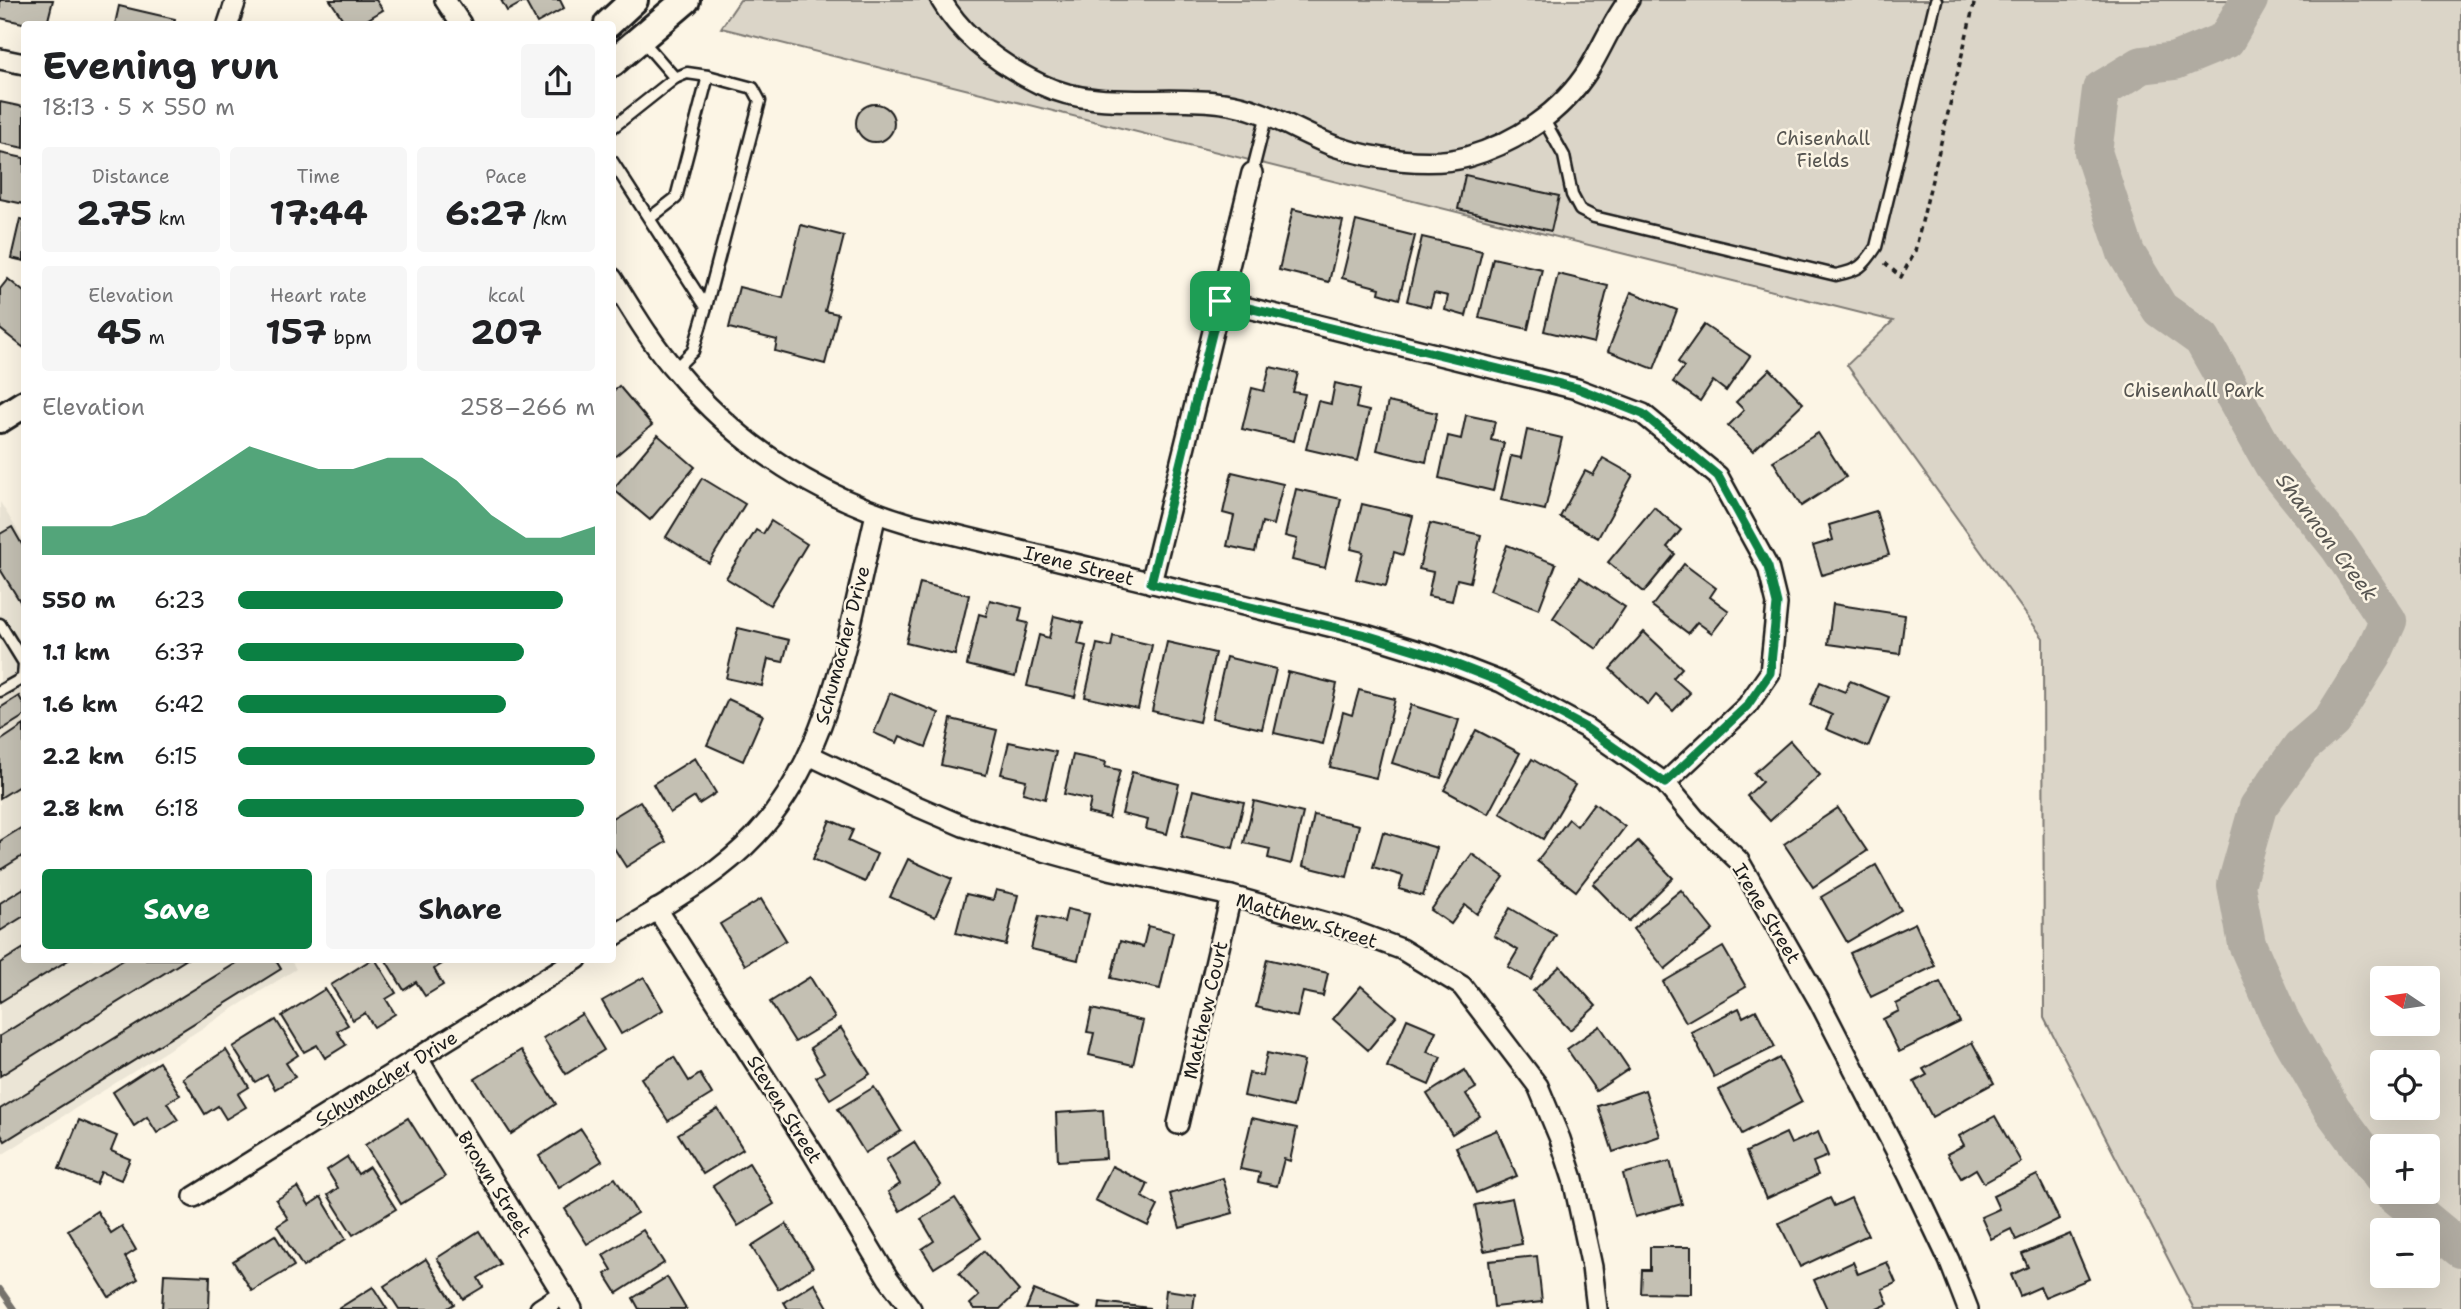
<!DOCTYPE html>
<meta charset="utf-8">
<style>
body{margin:0;font-family:"Shantell Sans",sans-serif;background:#f6f6f6;color:#202124;height:100vh;display:flex;flex-direction:column;font-size:26px;white-space:nowrap}
*{box-sizing:border-box;margin:0}
p{font-size:23px;color:#757577}
.icon{flex:none;width:38px;height:38px;fill:none;stroke:currentColor;stroke-width:2;stroke-linecap:round;stroke-linejoin:round}
.map{position:relative;flex:1;overflow:hidden}
.details{position:absolute;left:21px;top:21px;width:595px;height:942px;display:flex;flex-direction:column;background:#fff;border-radius:7px;box-shadow:0 7px 28px #0002}
.details>*{flex:none}
.needle{width:46px;rotate:283deg}
.tools{position:absolute;left:2370px;top:966px;display:grid;gap:14px}
.tools a{display:grid;place-items:center;width:70px;height:70px;border-radius:7px;background:#fff;box-shadow:0 7px 28px #0002;font-size:35px}
.pin{position:absolute;display:grid;place-items:center;width:60px;height:60px;color:#fff;margin:-30px;border-radius:14px;box-shadow:0 4px 10px #0006}
.round{display:grid;place-items:center;flex:none;width:74px;height:74px;border-radius:7px;background:#f6f6f6}
.summary{display:flex;align-items:center;justify-content:space-between;height:119px;padding:0 21px}
h1{font-size:38px;font-weight:700;line-height:52px}
.metrics{display:grid;grid-template-columns:repeat(3,1fr);gap:10px;height:119px;padding:7px 21px}
.metrics div{display:grid;align-content:center;border-radius:7px;background:#f6f6f6;text-align:center}
.metrics b{font-size:35px;font-weight:700}
.metrics small{font-size:19px;font-weight:400}
.metrics p{font-size:19px}
.chart{height:196px;padding:14px 21px}
.chart p{display:flex;justify-content:space-between}
.chart svg{width:100%;height:126px;margin-top:7px;fill:#0b8043;opacity:.7}
.button{display:flex;gap:14px;margin-top:auto;padding:14px 21px}
.button a{flex:1;height:80px;border-radius:7px;background:#0b8043;color:#fff;font-size:28px;font-weight:700;line-height:80px;text-align:center}
.button a+a{background:#f6f6f6;color:#202124}
ul{padding:0 21px;list-style:none;font-size:23px}
li{display:grid;grid-template-columns:112px 84px 1fr;align-items:center;height:52px}
li i{height:18px;border-radius:9px;background:#0b8043}
.map>svg:first-child{display:block}
.built{fill:#ebe5d6}
.green{fill:#dbd5c8;stroke:#7c7872;stroke-width:2;fill-rule:evenodd}
.lines{fill:none;stroke-linecap:round;stroke-linejoin:round}
.stream{stroke:#75726c;stroke-width:6}
.river{stroke:#b0aba1;stroke-width:38}
.building{fill:#c4c0b3;stroke:#1c1c1c;stroke-width:2}
.lane-casing{stroke:#1c1c1c;stroke-width:15}
.street-casing{stroke:#1c1c1c;stroke-width:24}
.secondary-casing{stroke:#1c1c1c;stroke-width:32}
.path{stroke:#1c1c1c;stroke-width:3.5;stroke-dasharray:5 5;stroke-linecap:butt}
.lane{stroke:#fcf5e5;stroke-width:10}
.street{stroke:#fcf5e5;stroke-width:19}
.secondary{stroke:#fcf5e5;stroke-width:26}
.route-casing{stroke:#fff;stroke-width:14}
.route{stroke:#0b8043;stroke-width:9}
.labels{text-anchor:middle;stroke-width:5;stroke-linejoin:round;paint-order:stroke}
.park-label{font-size:19px;fill:#555450;stroke:#fcf5e5}
.street-label{font-size:19px;fill:#1c1c1c;stroke:#fcf5e5}
.water-label{font-size:21px;font-style:italic;fill:#575551;stroke:#fcf5e5}
</style>
<div class="map">
<svg width="2461" height="1309" viewBox="0 0 2461 1309">
<rect width="100%" height="100%" fill="#fcf5e5"/>
<filter id="ink" filterUnits="userSpaceOnUse"><feTurbulence type="fractalNoise" baseFrequency=".0143" numOctaves="2"/><feDisplacementMap in="SourceGraphic" scale="14" xChannelSelector="R" yChannelSelector="G"/><feConvolveMatrix kernelMatrix="1 2 1 2 8 2 1 2 1" color-interpolation-filters="sRGB"/></filter>
<g filter="url(#ink)">
<polygon class="built" points="0,502 24,541 24,959 290,959 296,969 0,1156"/>
<path class="green" d="M 740,0 L 2461,0 L 2461,1309 L 2194,1309 L 2044,1018 L 2043,638 L 1847,365 L 1893,321 L 721,28 ZM 2382,978 L 2427,978 L 2427,1024 L 2382,1024 ZM 2382,1062 L 2427,1062 L 2427,1108 L 2382,1108 ZM 2382,1146 L 2427,1146 L 2427,1192 L 2382,1192 ZM 2382,1230 L 2427,1230 L 2427,1276 L 2382,1276 Z"/>
<g class="lines">
<polyline class="stream" points="0,1289 14,1309"/>
<g class="river">
<polyline points="2249,0 2226,40 2175,61 2142,65 2101,90 2093,152 2126,253 2160,309 2202,339 2273,465 2338,546 2388,621 2372,656 2332,720 2301,747 2258,807 2236,885 2247,944 2280,1019 2332,1109 2382,1177"/>
<polyline points="2392,1192 2461,1249"/>
</g>
</g>
<g class="building">
<polygon points="0,0 53,0 47,24 27,24 0,18"/>
<polygon points="330,0 376,0 383,10 360,24 346,24"/>
<polygon points="501,0 560,0 564,8 537,23 525,1 507,11"/>
<polygon points="119,6 175,19 174,24 115,24"/>
<polygon points="0,102 24,107 24,148 0,143"/>
<circle cx="875" cy="123" r="19"/>
<polygon points="0,153 24,158 24,204 0,199"/>
<polygon points="1465,175 1559,196 1551,231 1458,209"/>
<polygon points="1293,209 1343,221 1329,282 1279,270"/>
<polygon points="20,219 24,220 24,261 11,258"/>
<polygon points="1356,221 1415,236 1399,299 1379,293 1380,288 1342,278"/>
<polygon points="801,225 844,236 825,311 838,314 825,364 775,351 777,340 729,328 739,287 783,298"/>
<polygon points="1422,237 1482,251 1466,316 1445,310 1448,296 1434,293 1430,307 1407,301"/>
<polygon points="1493,258 1542,269 1528,329 1479,318"/>
<polygon points="1558,274 1608,286 1594,343 1544,331"/>
<polygon points="8,279 24,292 24,348 0,329 0,289"/>
<polygon points="1631,292 1677,310 1654,369 1608,351"/>
<polygon points="1704,325 1750,356 1726,391 1713,381 1700,401 1673,382 1684,367 1678,362"/>
<polygon points="1270,367 1298,373 1293,392 1305,394 1294,441 1242,429 1252,388 1264,391"/>
<polygon points="1770,369 1803,403 1753,451 1728,426 1744,410 1736,402"/>
<polygon points="1335,383 1360,389 1356,408 1369,411 1358,461 1306,449 1318,401 1331,404"/>
<polygon points="619,386 652,425 612,459 612,392"/>
<polygon points="1388,402 1437,413 1426,462 1377,450"/>
<polygon points="1466,415 1495,421 1491,440 1504,443 1493,491 1439,478 1448,436 1461,439"/>
<polygon points="1527,430 1562,438 1545,510 1501,500 1511,456 1521,458"/>
<polygon points="1818,433 1846,477 1801,506 1773,461"/>
<polygon points="658,435 695,467 650,520 613,489"/>
<polygon points="1603,458 1633,475 1598,538 1560,517 1585,471 1593,475"/>
<polygon points="1232,472 1283,484 1273,525 1262,522 1255,552 1227,546 1234,516 1223,513"/>
<polygon points="702,478 745,504 709,563 666,537"/>
<polygon points="1296,489 1341,499 1325,568 1292,560 1297,539 1285,536"/>
<polygon points="1362,504 1413,516 1403,555 1394,552 1386,586 1356,579 1363,552 1351,549"/>
<polygon points="1654,507 1681,530 1667,547 1675,554 1644,592 1608,562"/>
<polygon points="1876,511 1889,555 1822,575 1813,546 1833,540 1829,525"/>
<polygon points="771,521 807,544 770,605 726,578 756,530 763,534"/>
<polygon points="1430,523 1481,535 1470,582 1457,579 1452,601 1428,596 1433,572 1419,569"/>
<polygon points="12,527 24,548 24,608 0,569 0,534"/>
<polygon points="1507,545 1556,564 1539,609 1490,590"/>
<polygon points="1684,564 1716,588 1710,597 1729,611 1712,633 1697,622 1688,633 1652,606"/>
<polygon points="1580,577 1625,607 1597,649 1553,618"/>
<polygon points="920,583 969,595 955,655 906,643"/>
<polygon points="990,600 1022,608 1019,621 1028,623 1015,677 967,665 979,614 986,616"/>
<polygon points="1833,604 1905,615 1900,654 1828,644"/>
<polygon points="1054,616 1083,623 1078,644 1086,646 1075,697 1027,686 1039,635 1049,638"/>
<polygon points="738,628 789,640 783,662 768,659 762,686 726,678"/>
<polygon points="1644,632 1682,668 1673,678 1690,693 1673,711 1656,695 1648,705 1610,669"/>
<polygon points="1113,636 1152,645 1138,709 1085,697 1097,644 1111,647"/>
<polygon points="1167,642 1215,653 1199,722 1152,711"/>
<polygon points="1226,657 1276,669 1262,729 1212,718"/>
<polygon points="1288,672 1337,684 1323,744 1274,733"/>
<polygon points="1850,681 1889,697 1868,747 1826,729 1832,715 1810,705 1820,682 1845,692"/>
<polygon points="1359,690 1395,699 1376,778 1330,767 1343,712 1352,715"/>
<polygon points="890,693 939,713 926,747 900,736 897,743 874,733"/>
<polygon points="19,696 24,705 24,716 0,731 0,708"/>
<polygon points="728,699 763,715 743,761 707,745"/>
<polygon points="1411,705 1459,720 1441,778 1392,763"/>
<polygon points="951,719 997,730 986,775 941,765"/>
<polygon points="24,725 24,783 0,798 0,741"/>
<polygon points="1476,730 1520,753 1488,814 1444,790"/>
<polygon points="1790,741 1820,775 1770,821 1747,796 1762,782 1754,773"/>
<polygon points="1009,742 1056,752 1045,799 1023,793 1026,780 1001,774"/>
<polygon points="1073,755 1106,762 1105,767 1120,770 1109,818 1088,813 1091,800 1064,794"/>
<polygon points="695,758 716,793 699,804 695,797 670,813 653,784"/>
<polygon points="1532,759 1575,785 1543,839 1500,813"/>
<polygon points="1132,772 1179,784 1167,834 1146,829 1148,820 1122,814"/>
<polygon points="1193,790 1244,802 1233,848 1182,836"/>
<polygon points="640,801 666,842 626,867 612,845 612,818"/>
<polygon points="1254,801 1303,813 1291,864 1268,858 1270,849 1244,843"/>
<polygon points="1594,803 1625,827 1576,891 1537,861 1569,819 1577,826"/>
<polygon points="1838,808 1867,851 1813,887 1784,844"/>
<polygon points="1314,815 1359,825 1347,877 1303,866"/>
<polygon points="830,820 853,830 848,841 877,854 865,882 813,859"/>
<polygon points="24,826 24,855 0,870 0,841"/>
<polygon points="1383,832 1437,848 1423,896 1399,889 1403,876 1373,867"/>
<polygon points="1638,841 1673,878 1629,921 1593,884"/>
<polygon points="1472,854 1504,877 1477,914 1465,905 1451,924 1431,910"/>
<polygon points="908,859 952,879 935,917 890,897"/>
<polygon points="1876,865 1901,910 1847,942 1821,897"/>
<polygon points="24,888 24,916 0,931 0,903"/>
<polygon points="996,890 1018,895 1006,945 956,933 966,894 993,900"/>
<polygon points="1681,890 1713,930 1665,969 1633,929"/>
<polygon points="761,899 786,940 745,965 720,924"/>
<polygon points="1510,908 1556,935 1531,980 1508,967 1518,950 1494,936"/>
<polygon points="1067,909 1089,914 1078,960 1031,949 1039,916 1064,922"/>
<polygon points="1915,923 1935,966 1871,997 1850,953"/>
<polygon points="1148,926 1173,932 1160,989 1111,978 1120,941 1143,947"/>
<polygon points="1723,947 1746,987 1686,1022 1663,982"/>
<polygon points="24,948 24,959 70,959 0,1002 0,963"/>
<polygon points="124,959 187,959 0,1076 0,1036"/>
<polygon points="243,959 275,959 281,969 5,1141 0,1133 0,1109"/>
<polygon points="372,959 375,959 396,993 386,999 395,1014 374,1027 365,1013 353,1020 331,985"/>
<polygon points="385,959 446,959 447,961 434,969 443,985 425,996 416,982 404,990"/>
<polygon points="1267,959 1328,973 1323,996 1303,992 1297,1017 1256,1007"/>
<polygon points="1560,966 1596,1006 1570,1030 1533,991"/>
<polygon points="644,977 663,1010 621,1034 602,1001"/>
<polygon points="810,977 835,1018 795,1042 770,1002"/>
<polygon points="1940,982 1960,1022 1899,1052 1883,1019 1899,1011 1896,1004"/>
<polygon points="1361,986 1396,1016 1368,1050 1333,1019"/>
<polygon points="325,989 348,1025 337,1031 346,1045 325,1058 317,1045 304,1052 282,1016"/>
<polygon points="1739,1008 1743,1017 1756,1010 1775,1047 1714,1077 1691,1032"/>
<polygon points="1092,1009 1143,1021 1133,1065 1089,1055 1094,1033 1087,1032"/>
<polygon points="582,1014 604,1050 566,1074 543,1038"/>
<polygon points="1407,1019 1436,1031 1427,1052 1441,1057 1429,1085 1387,1067"/>
<polygon points="276,1020 298,1055 286,1063 295,1077 275,1089 267,1075 255,1082 233,1047"/>
<polygon points="1600,1026 1629,1069 1596,1091 1567,1049"/>
<polygon points="841,1028 870,1074 830,1099 816,1077 824,1072 810,1048"/>
<polygon points="1972,1042 1994,1083 1932,1117 1914,1082 1927,1075 1923,1069"/>
<polygon points="226,1050 249,1087 238,1094 246,1107 226,1119 218,1106 205,1114 183,1078"/>
<polygon points="521,1050 556,1104 511,1134 475,1079"/>
<polygon points="1267,1053 1304,1061 1293,1107 1244,1096 1249,1073 1262,1076"/>
<polygon points="674,1057 689,1081 700,1074 712,1094 668,1121 641,1078"/>
<polygon points="1779,1058 1802,1102 1742,1134 1719,1090"/>
<polygon points="159,1062 180,1095 167,1103 178,1120 157,1133 147,1117 134,1126 113,1092"/>
<polygon points="1465,1070 1476,1088 1466,1094 1480,1116 1452,1134 1427,1094"/>
<polygon points="874,1087 901,1131 865,1153 838,1109"/>
<polygon points="1645,1090 1660,1136 1613,1152 1598,1106"/>
<polygon points="718,1109 743,1149 703,1174 678,1134"/>
<polygon points="1103,1110 1106,1158 1058,1161 1056,1113"/>
<polygon points="1995,1116 2021,1162 1984,1183 1976,1169 1961,1178 1947,1154 1964,1145 1959,1136"/>
<polygon points="408,1118 445,1177 401,1204 365,1145"/>
<polygon points="1252,1118 1297,1128 1290,1161 1284,1159 1277,1186 1258,1182 1260,1173 1240,1169"/>
<polygon points="79,1120 117,1136 111,1151 130,1159 121,1180 101,1172 96,1184 59,1169"/>
<polygon points="581,1129 602,1161 559,1188 539,1156"/>
<polygon points="1497,1130 1517,1176 1476,1193 1456,1147"/>
<polygon points="1818,1132 1828,1156 1813,1162 1818,1175 1766,1199 1746,1152 1786,1133 1791,1144"/>
<polygon points="914,1142 941,1185 900,1211 888,1192 900,1184 886,1160"/>
<polygon points="347,1157 358,1174 369,1167 396,1209 353,1235 328,1195 338,1188 327,1170"/>
<polygon points="1670,1161 1682,1204 1635,1217 1623,1174"/>
<polygon points="749,1163 774,1204 738,1226 713,1186"/>
<polygon points="1112,1166 1148,1184 1142,1197 1158,1206 1148,1226 1095,1200"/>
<polygon points="2037,1175 2059,1219 2016,1240 2011,1229 1991,1239 1981,1217 1999,1209 1993,1196"/>
<polygon points="615,1178 637,1213 587,1244 565,1209"/>
<polygon points="1223,1178 1233,1213 1180,1228 1170,1194"/>
<polygon points="298,1187 309,1205 321,1197 346,1239 303,1267 277,1226 288,1219 276,1200"/>
<polygon points="955,1198 981,1238 934,1268 922,1249 934,1241 921,1219"/>
<polygon points="1512,1198 1522,1244 1484,1251 1475,1205"/>
<polygon points="1830,1198 1834,1206 1851,1198 1868,1235 1800,1267 1779,1223"/>
<polygon points="97,1211 111,1233 122,1226 136,1250 125,1257 138,1279 109,1297 68,1230"/>
<polygon points="786,1224 813,1267 778,1289 751,1246"/>
<polygon points="643,1230 664,1263 617,1293 605,1274 612,1270 603,1255"/>
<polygon points="479,1231 500,1264 478,1278 483,1287 463,1299 437,1258"/>
<polygon points="2070,1234 2089,1279 2045,1297 2040,1287 2020,1296 2011,1275 2028,1267 2022,1254"/>
<polygon points="275,1235 294,1266 252,1291 233,1261"/>
<polygon points="1650,1247 1691,1247 1691,1294 1641,1293 1642,1270 1650,1270"/>
<polygon points="984,1251 1019,1291 1000,1309 974,1309 970,1304 979,1296 959,1274"/>
<polygon points="1537,1256 1542,1302 1494,1307 1489,1261"/>
<polygon points="426,1259 454,1304 446,1309 399,1309 384,1286"/>
<polygon points="1853,1262 1858,1274 1887,1262 1896,1283 1882,1289 1888,1304 1877,1309 1827,1309 1814,1280"/>
<polygon points="164,1274 210,1276 209,1309 162,1309"/>
<polygon points="667,1277 686,1309 639,1309 633,1298"/>
<polygon points="814,1283 829,1309 788,1309 784,1302"/>
<polygon points="373,1287 387,1309 338,1309"/>
<polygon points="1034,1290 1080,1308 1079,1309 1026,1309"/>
<polygon points="1166,1290 1195,1294 1193,1309 1164,1309"/>
<polygon points="1100,1302 1149,1308 1149,1309 1099,1309"/>
</g>
<g class="lines">
<defs>
<g id="lane">
<polyline points="675,78 687,73 708,76"/>
<path d="M 1544,120 L 1564,156 L 1572,195 L 1580,210 L 1594,217 L 1836,275 C 1859,270 1863,267 1876,247 L 1936,0"/>
<polyline points="612,128 675,78 642,40"/>
<polyline points="612,161 706,307 693,351 674,370"/>
<polyline points="1252,173 1267,114"/>
<polyline points="650,218 676,198 708,76 753,88 760,101 706,307"/>
<polyline points="0,624 24,663 23,678 0,691"/>
</g>
<g id="street">
<polyline points="445,0 461,24"/>
<path d="M 941,0 C 963,38 1001,65 1040,84 C 1098,112 1162,94 1223,103 C 1265,108 1298,133 1337,147 C 1372,159 1431,167 1467,157 C 1516,143 1562,112 1589,69 C 1603,46 1612,22 1629,0"/>
<polyline points="228,24 236,0"/>
<polyline points="0,59 24,64"/>
<path d="M 612,278 C 632,310 651,343 676,371 C 738,445 818,497 911,524 L 1366,635 L 1434,656 L 1501,682 L 1586,728 L 1665,783 L 1696,820 L 1739,861 L 1819,1001 L 1909,1176 L 1949,1260 L 1968,1309"/>
<polyline points="1220,301 1577,389 1643,414 1718,476 1768,567 1777,604 1770,673 1747,706 1665,783"/>
<polyline points="1151,583 1252,173"/>
<polyline points="809,755 914,805 963,826 1015,843 1109,869 1231,896 1345,928 1401,949 1462,986 1538,1086 1560,1139 1573,1179 1592,1267 1597,1309"/>
<polyline points="657,909 813,1153 888,1278 911,1309"/>
<path d="M 612,937 C 662,906 716,878 756,835 C 833,752 850,621 876,514"/>
<polyline points="418,1059 572,1309"/>
<polyline points="1178,1124 1231,896"/>
<polyline points="194,1197 577,959"/>
<polyline points="540,1309 563,1294"/>
</g>
<g id="secondary">
<polyline points="608,24 634,0"/>
<polyline points="612,63 686,0"/>
<polyline points="0,419 24,404"/>
</g>
</defs>
<use href="#lane" class="lane-casing"/>
<use href="#street" class="street-casing"/>
<use href="#secondary" class="secondary-casing"/>
<polyline class="path" points="1885,263 1901,277 1915,251 1975,0"/>
<use href="#lane" class="lane"/>
<use href="#street" class="street"/>
<use href="#secondary" class="secondary"/>
</g>
</g>
<g class="lines" filter="url(#ink)">
<defs>
<polygon id="route" points="1220,301 1577,388 1643,414 1718,476 1768,567 1777,604 1770,673 1747,706 1665,783 1586,728 1501,682 1434,656 1366,635 1151,583"/>
</defs>
<use href="#route" class="route-casing"/>
<use href="#route" class="route"/>
</g>
<g class="labels">
<g class="park-label">
<text x="1823" y="145">Chisenhall<tspan x="1823" dy="22">Fields</tspan></text>
<text x="2194" y="397">Chisenhall Park</text>
</g>
<g class="street-label">
<text transform="translate(1079 565) rotate(14)" y="7">Irene Street</text>
<text transform="translate(842 645) rotate(-75)" y="7">Schumacher Drive</text>
<text transform="translate(1767 913) rotate(59)" y="7">Irene Street</text>
<text transform="translate(1307 920) rotate(17)" y="7">Matthew Street</text>
<text transform="translate(1205 1010) rotate(-77)" y="7">Matthew Court</text>
<text transform="translate(386 1078) rotate(-32)" y="7">Schumacher Drive</text>
<text transform="translate(785 1109) rotate(58)" y="7">Steven Street</text>
<text transform="translate(495 1184) rotate(58)" y="7">Brown Street</text>
</g>
<g class="water-label">
<text transform="translate(2327 537) rotate(53)" y="7">Shannon Creek</text>
</g>
</g>
</svg>
<div class="tools">
<a><svg class="needle" viewBox="-14 -14 28 28"><path d="M0-13l5 13h-10z" fill="#e53935"/><path d="M0 13l5-13h-10z" fill="#757577"/></svg></a>
<a><svg class="icon" aria-label="locate" viewBox="0 0 24 24"><circle cx="12" cy="12" r="6"/><path d="M12 2v4M12 18v4M2 12h4M18 12h4"/></svg></a>
<a>+</a>
<a>−</a>
</div>
<div class="pin" style="left:1220px;top:301px;background:#1e9e55"><svg class="icon" aria-label="arrive" viewBox="0 0 24 24"><path d="M6 21V4h12l-3 4 3 4H6"/></svg></div>
<section class="details">
<div class="summary"><div><h1>Evening run</h1><p>18:13 · 5 × 550 m</p></div><a class="round"><svg class="icon" aria-label="share" viewBox="0 0 24 24"><path d="M12 15V3M7 8l5-5 5 5M5 13v7h14v-7"/></svg></a></div>
<div class="metrics">
<div><p>Distance</p><b>2.75<small> km</small></b></div>
<div><p>Time</p><b>17:44</b></div>
<div><p>Pace</p><b>6:27<small> /km</small></b></div>
</div>
<div class="metrics">
<div><p>Elevation</p><b>45<small> m</small></b></div>
<div><p>Heart rate</p><b>157<small> bpm</small></b></div>
<div><p>kcal</p><b>207</b></div>
</div>
<div class="chart"><p><span>Elevation</span>258–266 m</p>
<svg viewBox="0 0 160 44" preserveAspectRatio="none"><path d="M0 44V34L10 34L20 34L30 30L40 22L50 14L60 6L70 10L80 14L90 14L100 10L110 10L120 18L130 30L140 38L150 38L160 34V44z"/></svg>
</div>
<ul>
<li><b>550 m</b>6:23<i style="width:91%"></i></li>
<li><b>1.1 km</b>6:37<i style="width:80%"></i></li>
<li><b>1.6 km</b>6:42<i style="width:75%"></i></li>
<li><b>2.2 km</b>6:15<i style="width:100%"></i></li>
<li><b>2.8 km</b>6:18<i style="width:97%"></i></li>
</ul>
<div class="button"><a>Save</a><a>Share</a></div>
</section>
</div>
